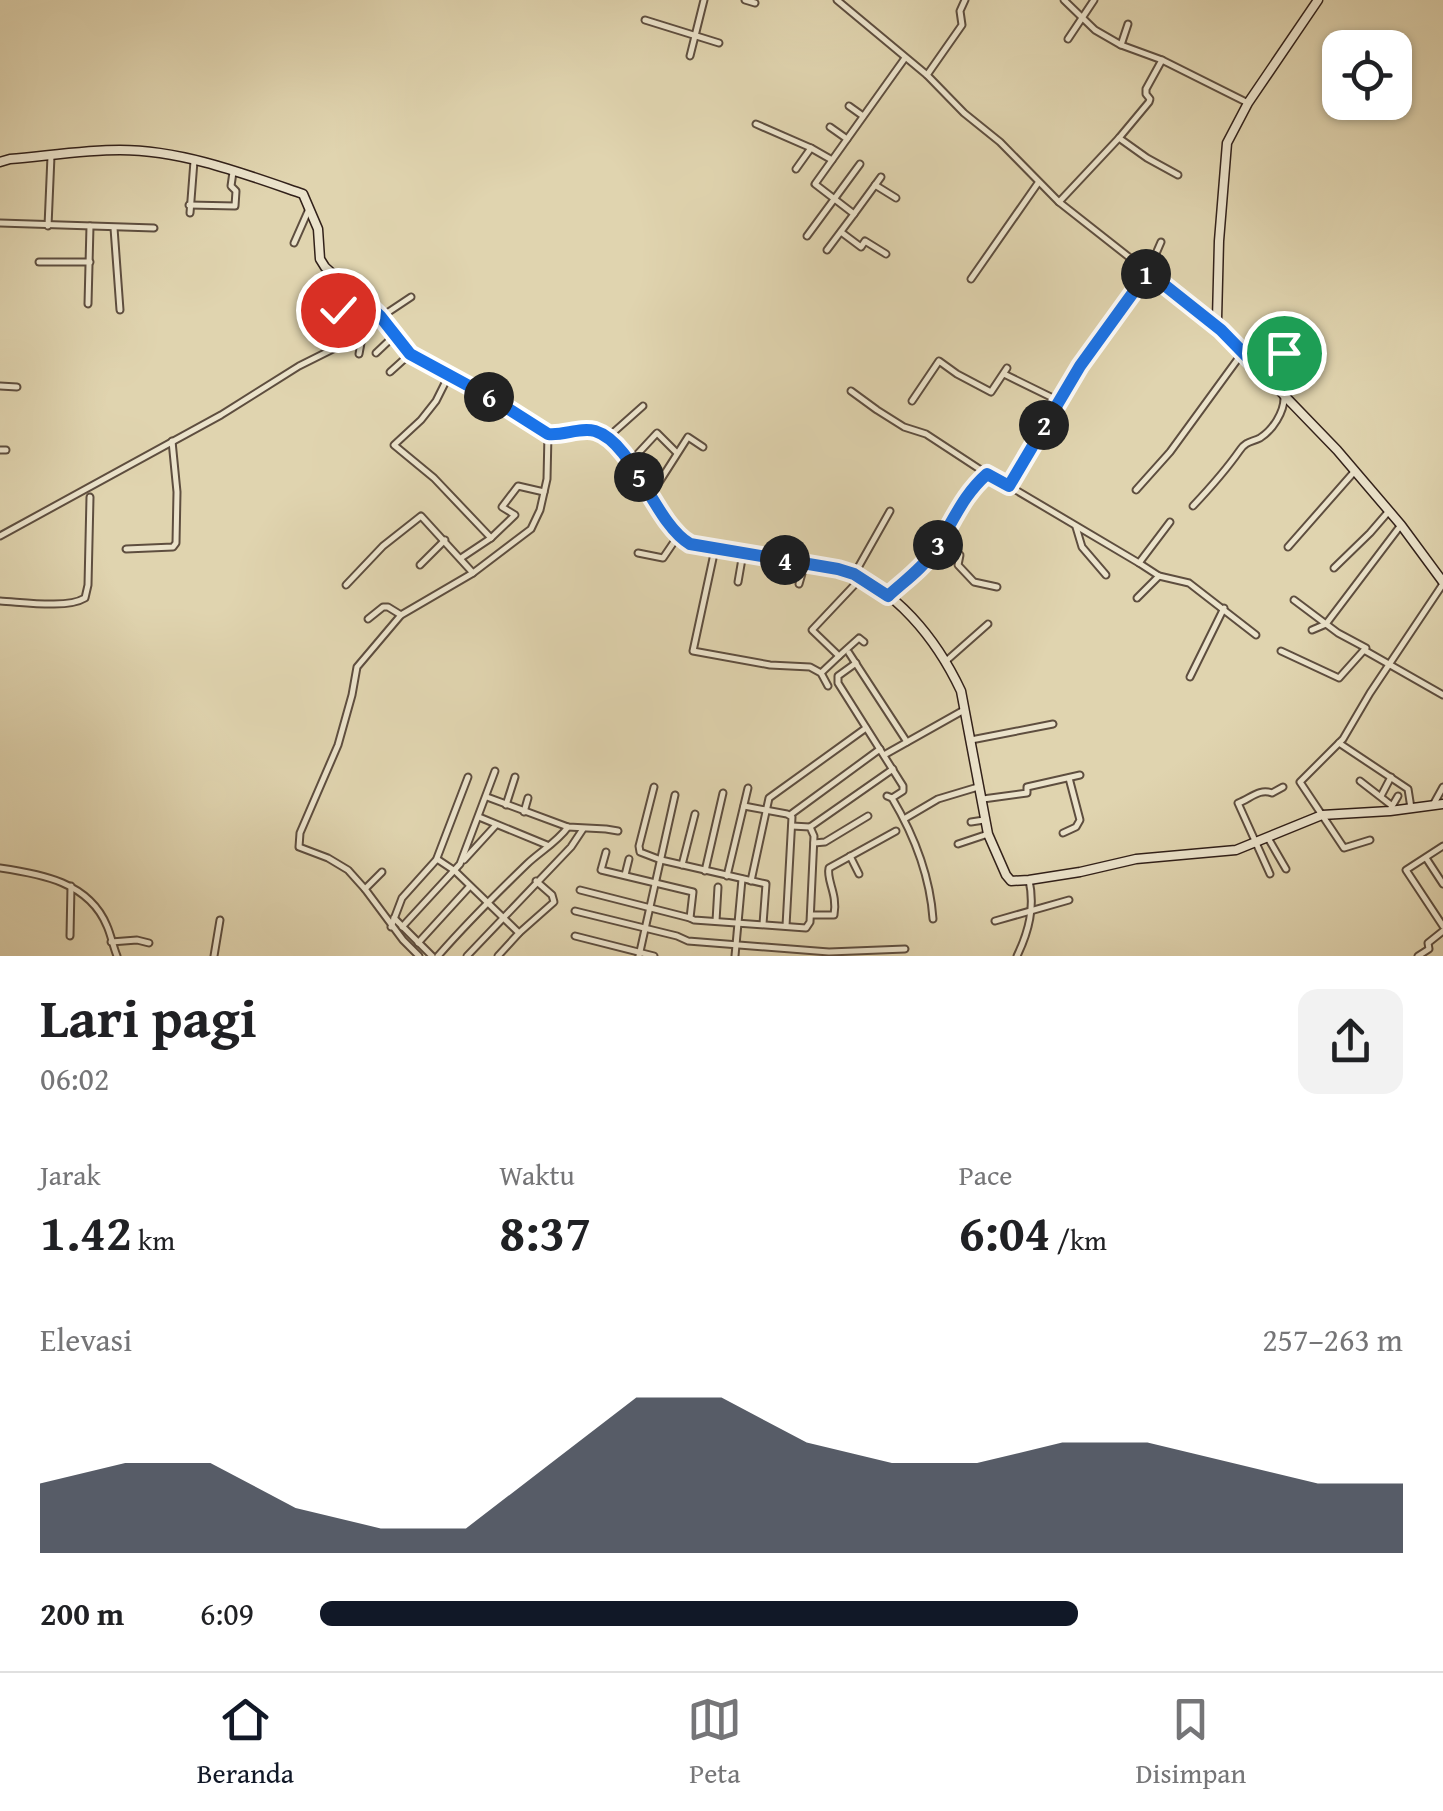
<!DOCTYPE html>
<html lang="id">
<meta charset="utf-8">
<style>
body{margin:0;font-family:"Gentium Book Plus",serif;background:#f2f2f2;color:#202124;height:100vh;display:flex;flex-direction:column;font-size:38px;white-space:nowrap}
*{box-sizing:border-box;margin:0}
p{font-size:32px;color:#757577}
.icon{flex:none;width:55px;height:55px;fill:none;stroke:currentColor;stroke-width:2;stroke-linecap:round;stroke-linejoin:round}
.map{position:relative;height:956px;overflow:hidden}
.side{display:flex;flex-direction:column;background:#fff;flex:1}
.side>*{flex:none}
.buttons{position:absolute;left:1322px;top:30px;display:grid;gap:20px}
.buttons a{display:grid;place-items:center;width:90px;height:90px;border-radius:20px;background:#fff;box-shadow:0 2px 8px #0004;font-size:50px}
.pin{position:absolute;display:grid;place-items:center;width:85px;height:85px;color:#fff;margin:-42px;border:5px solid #fff;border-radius:50%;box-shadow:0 2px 10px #0007}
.km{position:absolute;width:50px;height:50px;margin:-25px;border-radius:50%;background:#222;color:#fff;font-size:28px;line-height:50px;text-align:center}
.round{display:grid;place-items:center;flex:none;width:105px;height:105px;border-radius:20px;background:#f2f2f2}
.summary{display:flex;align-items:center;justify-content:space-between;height:170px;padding:0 40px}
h1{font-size:55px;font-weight:700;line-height:75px}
.figures{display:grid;grid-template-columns:repeat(3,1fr);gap:15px;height:170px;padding:10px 40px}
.figures div{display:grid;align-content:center}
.figures b{font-size:50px;font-weight:700}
.figures small{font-size:28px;font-weight:400}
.figures p{font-size:28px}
.chart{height:280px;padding:20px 40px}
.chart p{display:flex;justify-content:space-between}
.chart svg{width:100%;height:180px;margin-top:10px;fill:#111827;opacity:.7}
ul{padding:0 40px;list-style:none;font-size:32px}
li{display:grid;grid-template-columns:160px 120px 1fr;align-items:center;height:75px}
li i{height:25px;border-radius:12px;background:#111827}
.tab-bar{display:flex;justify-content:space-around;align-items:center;height:140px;border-top:2px solid #e0e0e0;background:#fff;font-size:28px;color:#757577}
.tab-bar a{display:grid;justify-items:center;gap:5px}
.tab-bar .active{color:#111827}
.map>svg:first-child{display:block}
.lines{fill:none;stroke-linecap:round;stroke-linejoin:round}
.street-casing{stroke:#5e4e3f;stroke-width:9}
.secondary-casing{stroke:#32211a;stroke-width:11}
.street{stroke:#ebe3cb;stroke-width:5}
.secondary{stroke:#ebe3cb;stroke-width:8}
.route-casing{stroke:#fff;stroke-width:20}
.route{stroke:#1a73e8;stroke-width:12}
</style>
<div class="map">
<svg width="1443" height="956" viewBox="0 0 1443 956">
<rect width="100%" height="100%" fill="#e0d4af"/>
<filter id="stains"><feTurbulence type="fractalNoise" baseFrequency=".002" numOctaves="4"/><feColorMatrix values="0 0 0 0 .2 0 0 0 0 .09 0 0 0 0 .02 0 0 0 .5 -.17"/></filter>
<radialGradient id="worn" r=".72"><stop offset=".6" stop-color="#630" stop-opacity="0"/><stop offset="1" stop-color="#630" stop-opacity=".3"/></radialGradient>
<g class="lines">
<defs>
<g id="street">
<polyline points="745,0 755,3"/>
<polyline points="837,0 927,75 964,113 1000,142 1059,202 1219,328"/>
<polyline points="1064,0 1095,30 1121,45 1162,60 1248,103"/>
<polyline points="645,20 719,43"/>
<polyline points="1068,39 1094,0"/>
<polyline points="1121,45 1128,24"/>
<polyline points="690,56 704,0"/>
<polyline points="927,75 962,25 960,11 965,0"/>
<polyline points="849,106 863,116"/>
<polyline points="756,124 811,148 832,160"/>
<polyline points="830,127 847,139"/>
<polyline points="1119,138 1147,158 1178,175"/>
<polyline points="796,169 811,148"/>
<polyline points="881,177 854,214 815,184 905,58"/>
<polyline points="875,185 896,198"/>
<polyline points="1059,202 1119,138 1149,102 1150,99 1146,94 1146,89 1162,60"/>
<polyline points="189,205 235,206 236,191 231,186 233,172"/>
<polyline points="190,213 194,161"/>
<polyline points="0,223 154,228"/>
<polyline points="48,226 51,156"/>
<polyline points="114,228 120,310"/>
<polyline points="841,232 861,247 865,241 886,254"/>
<polyline points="807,236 860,164"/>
<polyline points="294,243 309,209"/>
<polyline points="827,250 854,214"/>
<polyline points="39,262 90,262"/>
<polyline points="971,279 1038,183"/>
<polyline points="88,304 90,226"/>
<polyline points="381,317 411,297"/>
<path d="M 344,330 C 335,308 338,307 352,289"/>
<polyline points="376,353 395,335"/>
<polyline points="359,354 363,332"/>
<polyline points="1260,370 1267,369 1284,353"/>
<polyline points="390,372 410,354"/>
<polyline points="1004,374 1059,401"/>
<polyline points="449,375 436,401 421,420 394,445 434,478 491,538"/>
<polyline points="0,386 17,387"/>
<polyline points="851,391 877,410 904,427 926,434 987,474"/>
<polyline points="912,401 939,361 957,374 991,392 1007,368"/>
<polyline points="607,438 643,406"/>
<polyline points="0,450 6,450"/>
<polyline points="631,461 657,433 677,453"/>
<polyline points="1009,486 1139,563 1170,522"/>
<polyline points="1136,490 1170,452 1243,352"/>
<polyline points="651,495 688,437 703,447"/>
<path d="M 1193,506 C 1210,488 1226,470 1240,450 C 1246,441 1252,442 1260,438 C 1273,430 1284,412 1284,398"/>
<polyline points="1076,527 1082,547 1106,575"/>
<polyline points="0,536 221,415 299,366 345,343 367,330 374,322 376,313"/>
<polyline points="941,539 960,555 958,565 974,582 997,587"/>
<polyline points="1288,547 1354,472"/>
<polyline points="126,549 173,547 176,543 177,492 172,441"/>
<polyline points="715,549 693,651 770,665 810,667 821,673 828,686"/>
<polyline points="638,553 663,558 678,536"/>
<polyline points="461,558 491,538 515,515 502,507 518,486 544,492"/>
<polyline points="1139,563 1159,576 1189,583 1256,635"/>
<polyline points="420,565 445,540"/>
<polyline points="1334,568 1370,533 1389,511"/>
<polyline points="855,573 890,511"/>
<polyline points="861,578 812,630 839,656 859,638 864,642"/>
<polyline points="738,582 743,553"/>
<polyline points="799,584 805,563"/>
<polyline points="346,585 383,546 421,516 473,573"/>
<path d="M 888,596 C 903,582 922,569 933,552 C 953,524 959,499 987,474 L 1009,486 L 1080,366 L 1148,272 L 1161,242"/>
<polyline points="1137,598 1159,576"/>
<polyline points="1294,600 1338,633 1366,648"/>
<path d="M 0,601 C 22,602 67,609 85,598 L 88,585 L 90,497"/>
<polyline points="368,619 383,607 388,607 401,615"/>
<polyline points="1312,630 1326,624 1401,525"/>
<polyline points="1281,651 1339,678 1364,650 1443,695"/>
<polyline points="849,653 907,742"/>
<polyline points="945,662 988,624"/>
<polyline points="856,663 838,676 838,683 903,786 903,791 892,798 887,796"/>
<polyline points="821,673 839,656"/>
<polyline points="1190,677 1224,608"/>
<polyline points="971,740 1053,724"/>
<polyline points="1339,743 1408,789 1411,808"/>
<polyline points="884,755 964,710"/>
<polyline points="1360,781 1391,805"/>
<polyline points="654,787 639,846 640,852 661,860 766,884 763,924"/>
<polyline points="1381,796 1391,777"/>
<polyline points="487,797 568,827 606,829 618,831"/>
<path d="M 892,798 C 914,835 930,876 933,919"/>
<polyline points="983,799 1027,793 1027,787 1080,775"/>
<polyline points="506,805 515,777"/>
<polyline points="1433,805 1443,787"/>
<polyline points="744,806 787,814 792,817 786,926"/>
<polyline points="1391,808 1398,796"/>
<polyline points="524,812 528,798"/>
<polyline points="790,815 880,749"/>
<polyline points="479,817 547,845"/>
<polyline points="904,819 938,799 978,787"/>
<polyline points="971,822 984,820"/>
<polyline points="810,827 893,769"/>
<polyline points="1063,833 1076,827 1080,820 1069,778"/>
<polyline points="1268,838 1286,869"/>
<polyline points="1370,840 1344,848 1300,782 1343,739 1370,693 1443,584"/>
<polyline points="814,843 825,842 868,816"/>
<polyline points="958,844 988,834"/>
<polyline points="1443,846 1406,870 1443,926"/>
<polyline points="606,852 601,870 693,892 690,918 694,920 806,928 810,922 814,836 810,827 792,826"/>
<polyline points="850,856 859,874"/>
<polyline points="437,858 468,777"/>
<polyline points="1426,858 1443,884"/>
<polyline points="464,860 496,825"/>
<polyline points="682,865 695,814"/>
<path d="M 0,868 C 41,874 89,882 107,926 C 111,935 113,946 117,956"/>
<polyline points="705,871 723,793"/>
<path d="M 1270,874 L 1238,803 C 1250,799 1259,788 1272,793 L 1283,787"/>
<polyline points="625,875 629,859"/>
<polyline points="727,876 748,788"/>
<polyline points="751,881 769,798 866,728"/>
<polyline points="365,889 382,872"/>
<polyline points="580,890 690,918"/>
<polyline points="575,911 677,936 688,941 829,952 905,949"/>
<path d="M 811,915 L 834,915 C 838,894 826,880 829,868 L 896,831"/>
<polyline points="394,918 432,956"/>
<polyline points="716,921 718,887"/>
<polyline points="995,921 1069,900"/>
<polyline points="391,927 402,898 437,859 455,871 519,933 498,956"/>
<polyline points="402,927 460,864 495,771"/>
<polyline points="519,933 554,902 552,895 536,881"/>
<polyline points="70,936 71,886"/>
<polyline points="575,936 654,956"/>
<polyline points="111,942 137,940 149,943"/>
<polyline points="418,943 470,886"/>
<polyline points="214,956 220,920"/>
<polyline points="419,956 403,940 365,889 348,870 328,858 299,847 300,833 338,745 352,695 357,667 401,615 473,573 531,529 540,510 547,479 548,434"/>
<path d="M 438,956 C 466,924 496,894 527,864 C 541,851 557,842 568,827"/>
<polyline points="467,956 571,847 583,829"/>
<polyline points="639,956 675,795"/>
<polyline points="735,956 742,879"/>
<path d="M 1017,956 C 1029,931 1035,907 1029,880"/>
<polyline points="1418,956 1429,949 1428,943 1443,931"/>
</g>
<g id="secondary">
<polyline points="1318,0 1248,103 1227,143 1219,241 1217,319 1221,330 1337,450 1401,525 1443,582"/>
<path d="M 0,162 L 10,159 C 46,156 84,150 120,150 C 182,150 245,174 303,194 L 318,229 L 320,259 L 325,267 L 381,317 L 410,354 L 493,399 L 548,434 C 563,436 580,427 595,431 C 637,444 652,523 690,544 L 839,569 C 895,586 937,640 961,691 L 988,834 L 1006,875 L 1011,881 L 1029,880 L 1080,872 L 1136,859 L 1236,850 L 1322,815 L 1390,811 L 1443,804"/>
</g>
</defs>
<use href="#street" class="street-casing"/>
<use href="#secondary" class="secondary-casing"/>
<use href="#street" class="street"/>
<use href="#secondary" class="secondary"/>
</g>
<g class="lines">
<defs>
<path id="route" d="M 338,310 L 352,289 L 380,316 L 410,354 L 493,399 L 548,434 C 563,436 580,427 595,431 C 634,443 654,523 690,544 L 838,569 L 854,574 L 888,596 C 903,582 922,569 933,552 C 953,524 960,498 987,474 L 1009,486 L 1080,366 L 1148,272 L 1221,330 L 1260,370 L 1267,369 L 1284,353"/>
</defs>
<use href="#route" class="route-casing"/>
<use href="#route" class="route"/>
</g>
<rect width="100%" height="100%" filter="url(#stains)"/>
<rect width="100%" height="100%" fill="url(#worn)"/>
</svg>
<div class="buttons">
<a><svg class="icon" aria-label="locate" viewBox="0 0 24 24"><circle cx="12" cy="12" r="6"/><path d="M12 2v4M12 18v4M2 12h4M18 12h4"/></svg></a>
</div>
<div class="pin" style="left:1284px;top:353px;background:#1e9e55"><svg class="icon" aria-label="arrive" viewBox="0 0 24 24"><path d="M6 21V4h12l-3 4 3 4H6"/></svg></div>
<div class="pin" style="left:338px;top:310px;background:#d93025"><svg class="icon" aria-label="check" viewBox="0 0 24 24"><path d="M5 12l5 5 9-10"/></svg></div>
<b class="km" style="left:1146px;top:274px">1</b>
<b class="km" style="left:1044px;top:425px">2</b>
<b class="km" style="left:938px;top:545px">3</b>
<b class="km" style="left:785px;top:560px">4</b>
<b class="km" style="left:639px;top:477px">5</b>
<b class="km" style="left:489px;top:397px">6</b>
</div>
<section class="side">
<div class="summary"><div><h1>Lari pagi</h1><p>06:02</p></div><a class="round"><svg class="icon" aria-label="share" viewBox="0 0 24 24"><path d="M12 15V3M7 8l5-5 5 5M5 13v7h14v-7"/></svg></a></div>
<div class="figures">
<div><p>Jarak</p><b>1.42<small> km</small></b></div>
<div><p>Waktu</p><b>8:37</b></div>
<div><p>Pace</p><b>6:04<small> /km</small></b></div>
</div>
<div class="chart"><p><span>Elevasi</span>257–263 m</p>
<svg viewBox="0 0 160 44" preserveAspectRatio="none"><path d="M0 44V27L10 22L20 22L30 33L40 38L50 38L60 22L70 6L80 6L90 17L100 22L110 22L120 17L130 17L140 22L150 27L160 27V44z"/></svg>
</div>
<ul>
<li><b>200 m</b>6:09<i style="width:70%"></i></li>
</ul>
</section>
<nav class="tab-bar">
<a class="active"><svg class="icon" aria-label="home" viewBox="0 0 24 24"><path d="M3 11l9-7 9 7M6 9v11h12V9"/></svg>Beranda</a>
<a><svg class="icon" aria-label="map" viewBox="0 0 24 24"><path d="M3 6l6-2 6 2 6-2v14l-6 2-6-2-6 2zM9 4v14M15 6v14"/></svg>Peta</a>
<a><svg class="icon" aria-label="saved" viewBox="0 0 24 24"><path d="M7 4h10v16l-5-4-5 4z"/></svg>Disimpan</a>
</nav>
